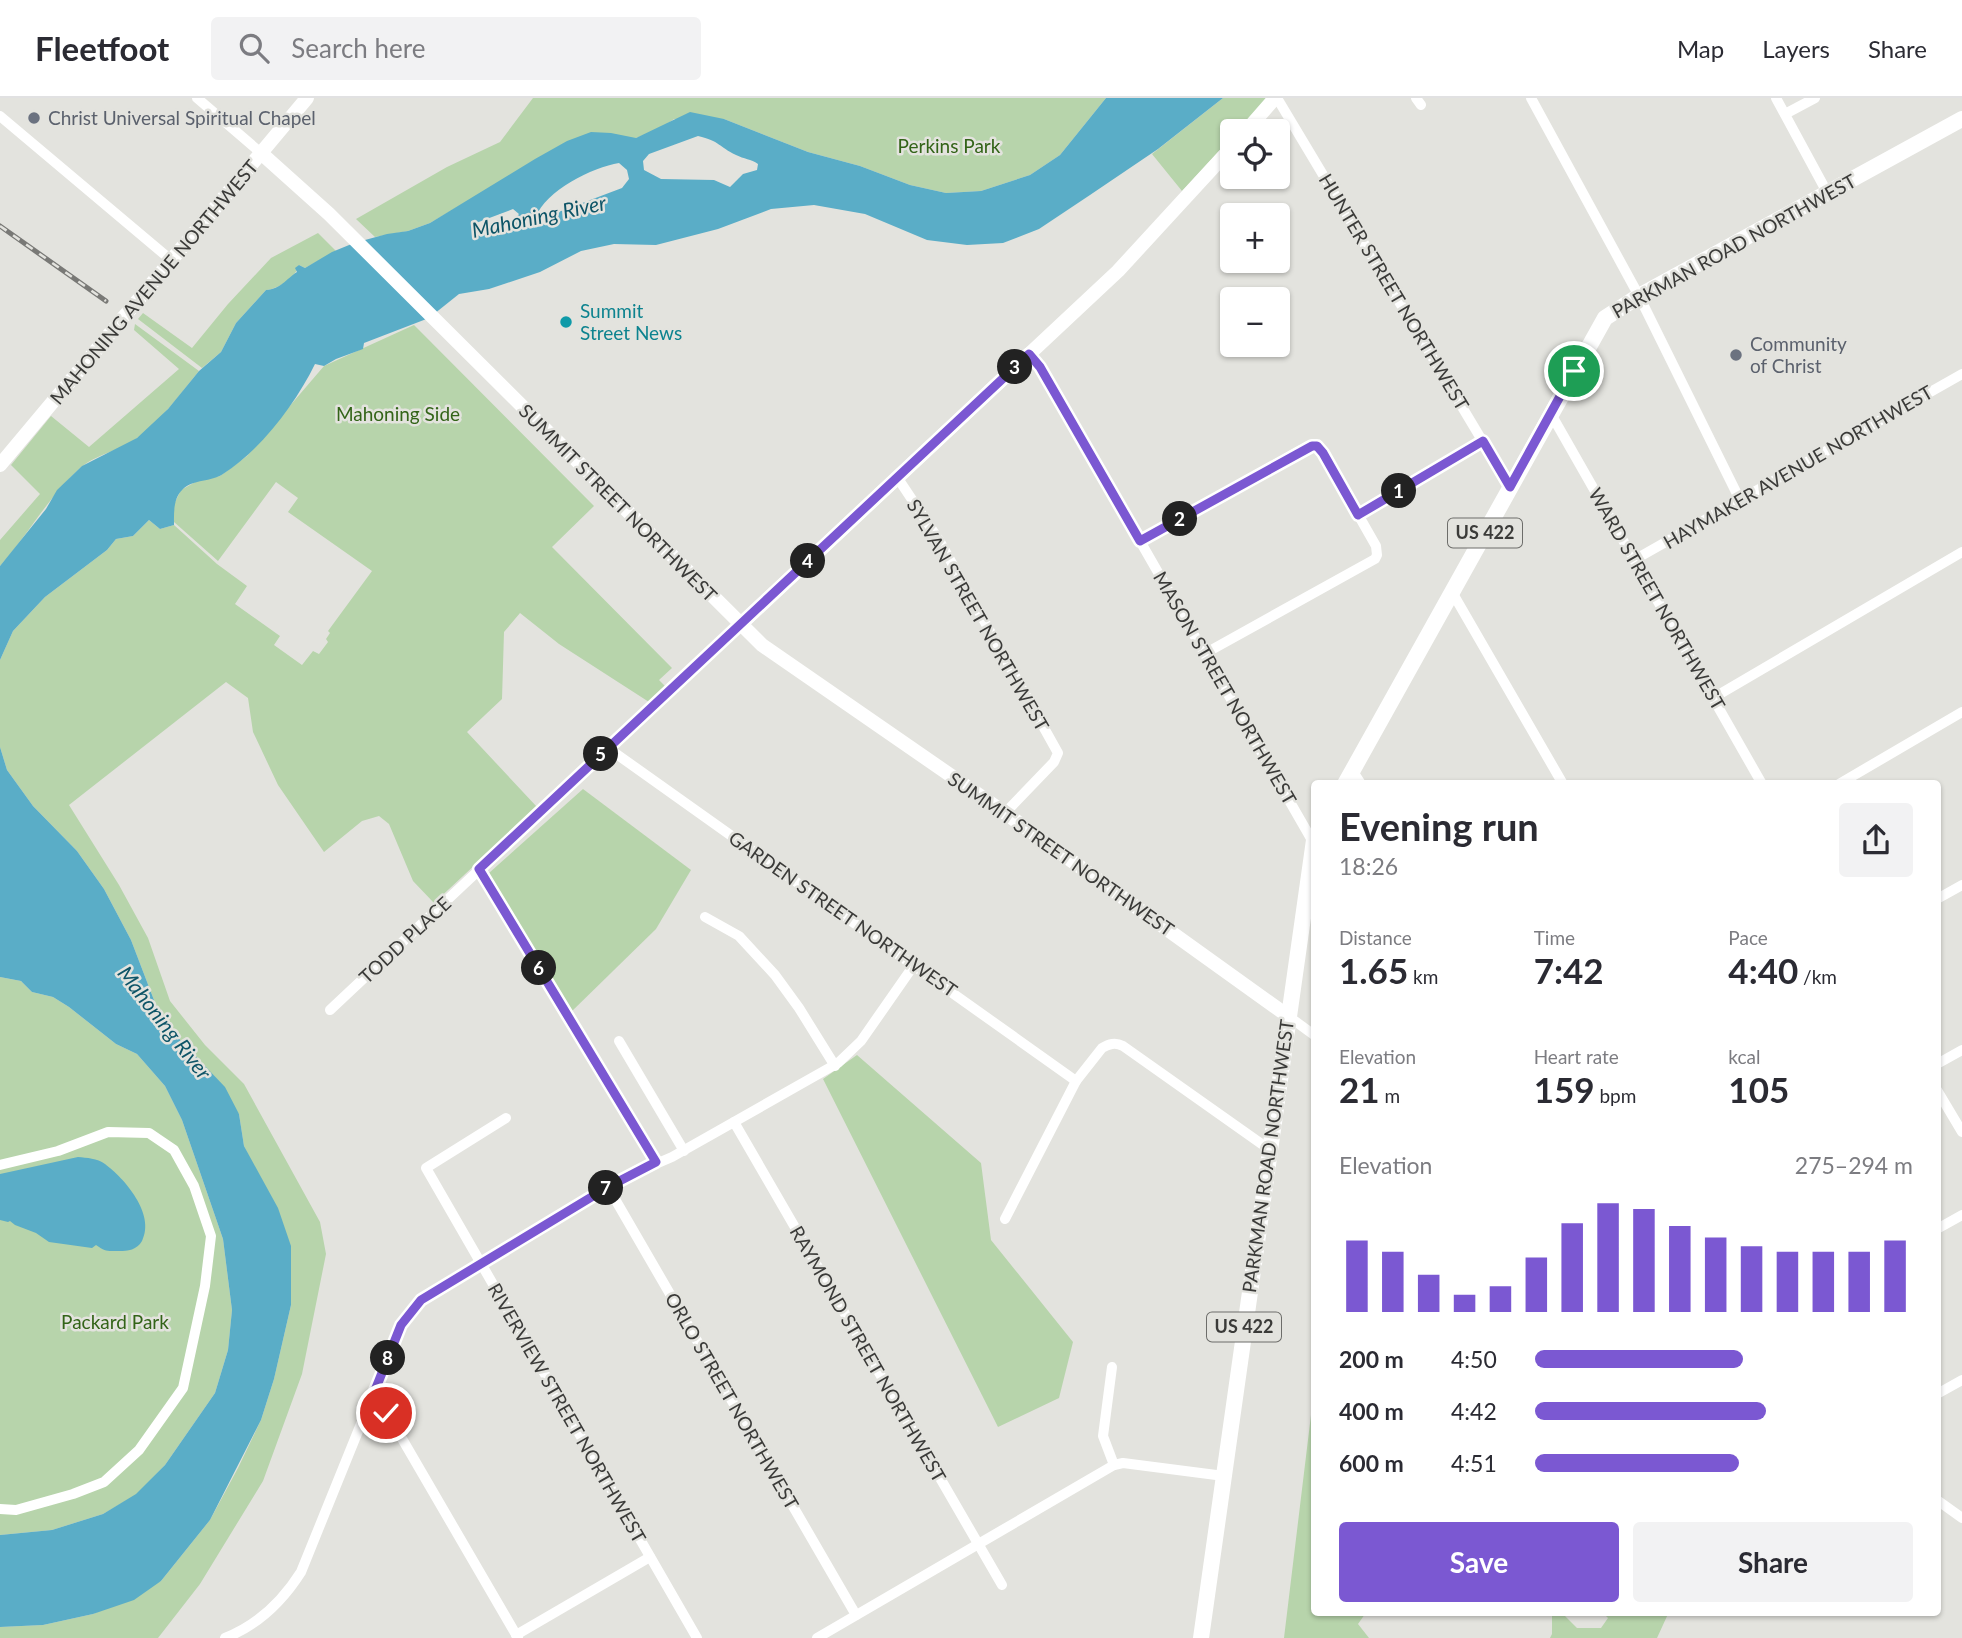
<!DOCTYPE html>
<meta charset="utf-8">
<style>
body{margin:0;font-family:Lato,sans-serif;background:#f2f2f3;color:#2b2b33;height:100vh;display:flex;flex-direction:column;font-size:26px;white-space:nowrap}
*{box-sizing:border-box;margin:0}
p{font-size:23px;color:#7c7c81}
.icon{flex:none;width:38px;height:38px;fill:none;stroke:currentColor;stroke-width:2;stroke-linecap:round;stroke-linejoin:round}
.map{position:relative;flex:1;overflow:hidden}
.sheet{position:absolute;left:1311px;top:682px;width:630px;height:836px;display:flex;flex-direction:column;background:#fff;border-radius:7px;box-shadow:0 2px 5px #0004}
.sheet>*{flex:none}
.controls{position:absolute;left:1220px;top:21px;display:grid;gap:14px}
.controls a{display:grid;place-items:center;width:70px;height:70px;border-radius:7px;background:#fff;box-shadow:0 2px 5px #0004;font-size:35px}
.pin{position:absolute;display:grid;place-items:center;width:60px;height:60px;color:#fff;margin:-30px;border:4px solid #fff;border-radius:50%;box-shadow:0 2px 7px #0007}
.km{position:absolute;width:35px;height:35px;margin:-18px;border-radius:50%;background:#222;color:#fff;font-size:19px;line-height:35px;text-align:center}
.round{display:grid;place-items:center;flex:none;width:74px;height:74px;border-radius:7px;background:#f2f2f3}
.overview{display:flex;align-items:center;justify-content:space-between;height:119px;padding:0 28px}
h1{font-size:38px;font-weight:700;line-height:52px}
.metrics{display:grid;grid-template-columns:repeat(3,1fr);gap:10px;height:119px;padding:7px 28px}
.metrics div{display:grid;align-content:center}
.metrics b{font-size:35px;font-weight:700}
.metrics small{font-size:19px;font-weight:400}
.metrics p{font-size:19px}
.chart{height:196px;padding:14px 28px}
.chart p{display:flex;justify-content:space-between}
.chart svg{width:100%;height:126px;margin-top:7px;stroke:#7b58d2;stroke-width:6}
.action{display:flex;gap:14px;margin-top:auto;padding:14px 28px}
.action a{flex:1;height:80px;border-radius:7px;background:#7b58d2;color:#fff;font-size:28px;font-weight:700;line-height:80px;text-align:center}
.action a+a{background:#f2f2f3;color:#2b2b33}
ul{padding:0 28px;list-style:none;font-size:23px}
li{display:grid;grid-template-columns:112px 84px 1fr;align-items:center;height:52px}
li i{height:18px;border-radius:9px;background:#7b58d2}
header{display:flex;align-items:center;gap:42px;box-sizing:border-box;height:98px;padding:0 35px;background:#fff;border-bottom:2px solid #e1e1e2}
header strong{font-size:33px}
nav{display:flex;gap:38px;margin-inline-start:auto;font-size:24px}
.search{width:490px;height:63px;background:#f2f2f3;display:flex;align-items:center;gap:18px;box-sizing:border-box;padding:0 24px;border-radius:7px;color:#7c7c81;font-size:26px}
.map>svg:first-child{display:block}
.green{fill:#b7d4ab}
.water{fill:#5aadc7;fill-rule:evenodd}
.lines{fill:none;stroke-linecap:round;stroke-linejoin:round}
.street{stroke:#fff;stroke-width:10}
.secondary{stroke:#fff;stroke-width:14}
.primary{stroke:#fff;stroke-width:16}
.rail-casing{stroke:#797976;stroke-width:5}
.rail{stroke:#e3e3de;stroke-width:2.5;stroke-dasharray:8;stroke-linecap:butt}
.route-casing{stroke:#fff;stroke-width:14}
.route{stroke:#7b58d2;stroke-width:9}
.worship-dot{fill:#6b7280;stroke:#e3e3de;stroke-width:2.5}
.culture-dot{fill:#0f9aa8;stroke:#e3e3de;stroke-width:2.5}
.labels{text-anchor:middle;stroke-width:5;stroke-linejoin:round;paint-order:stroke}
.shield{fill:#e3e3de;stroke:#6d6d6a;stroke-width:2}
.shield-label{font-size:18px;font-weight:bold;fill:#3b3b39}
.worship-label{font-size:19px;fill:#5b616d;stroke:#e3e3de;text-anchor:start}
.park-label{font-size:19px;fill:#336418;stroke:#e3e3de}
.street-label{font-size:19px;fill:#3b3b39;stroke:#e3e3de}
.culture-label{font-size:19px;fill:#0d838f;stroke:#e3e3de;text-anchor:start}
.water-label{font-size:21px;font-style:italic;fill:#0d5467;stroke:#e3e3de}
</style>
<header>
<strong>Fleetfoot</strong>
<div class="search"><svg class="icon" aria-label="search" viewBox="0 0 24 24"><circle cx="10" cy="10" r="6"/><path d="M15 15l6 6"/></svg>Search here</div>
<nav><a>Map</a><a>Layers</a><a>Share</a></nav>
</header>
<div class="map">
<svg width="1962" height="1540" viewBox="0 0 1962 1540">
<rect width="100%" height="100%" fill="#e3e3de"/>
<g class="green">
<polygon points="533,0 1106,0 1060,57 1030,77 981,93 946,95 910,87 860,68 808,54 724,21 674,21 660,31 636,40 495,87 430,125 408,133 375,139 356,121 447,69 500,44"/>
<polygon points="1223,0 1268,0 1237,33 1232,33 1232,39 1182,93 1152,56"/>
<path d="M 318,135 L 336,153 L 305,170 L 299,167 C 296,179 279,191 266,192 L 236,225 L 221,254 L 202,270 L 138,221 L 143,215 L 192,250 L 228,206 L 271,160 Z"/>
<path d="M 135,226 L 199,273 C 180,296 161,323 136,341 C 119,353 94,357 79,371 C 48,399 28,437 0,468 L 0,442 L 40,396 L 11,367 L 51,318 L 89,349 L 179,271 L 134,232 Z"/>
<polygon points="414,227 594,408 552,449 672,570 659,582 666,589 649,604 559,546 520,515 504,534 502,601 467,634 537,709 434,805 413,783 389,726 379,718 362,723 324,754 278,687 253,634 248,600 226,584 69,707 119,787 148,840 170,903 205,947 244,986 320,1124 326,1156 302,1276 263,1383 200,1486 158,1540 0,1540 0,1529 43,1527 93,1516 161,1483 210,1422 238,1370 261,1322 274,1281 291,1207 257,1075 244,1048 239,1016 162,923 131,842 104,791 77,753 33,708 7,672 0,649 0,562 13,533 45,499 107,452 116,441 133,438 149,422 160,431 174,427 217,466 247,488 235,506 280,538 274,547 302,567 313,553 319,556 328,544 326,541 330,535 328,533 372,473 288,414 298,400 276,384 218,463 174,424 174,406 181,392 197,383 220,378 247,358 324,268"/>
<polygon points="583,691 691,772 656,831 568,917 489,775"/>
<polygon points="0,879 21,883 32,894 53,899 69,909 116,946 137,956 165,988 182,1022 223,1141 232,1212 228,1252 215,1295 165,1367 136,1397 103,1416 52,1432 0,1437"/>
<polygon points="857,957 981,1065 991,1142 1073,1244 1059,1300 998,1329 823,981"/>
<polygon points="1311,1317 1314,1317 1314,1516 1365,1516 1358,1526 1369,1540 1284,1540"/>
<polygon points="1604,1516 1668,1516 1657,1540 1550,1540 1552,1536 1552,1517 1565,1518 1577,1530 1601,1530 1608,1520"/>
</g>
<g class="water">
<path d="M 1106,0 L 1223,0 L 1158,51 L 1090,97 L 1039,131 L 1003,145 L 967,147 L 927,142 L 865,116 L 814,107 L 771,111 L 718,131 L 656,147 L 614,146 L 581,153 L 540,174 L 489,191 L 459,196 L 429,220 L 364,245 L 363,251 L 336,261 L 324,268 L 315,266 C 296,305 260,353 223,376 C 211,384 194,381 183,391 C 173,400 174,415 174,427 L 160,431 L 149,422 L 133,438 L 116,441 L 107,452 L 45,499 L 13,533 L 0,562 L 0,468 L 46,411 L 57,392 L 82,368 L 137,340 L 168,311 L 199,273 L 221,254 L 236,225 L 266,192 C 281,191 286,181 297,174 L 295,170 L 299,167 L 305,170 L 332,154 L 354,145 L 387,136 L 408,133 L 430,125 L 535,61 L 567,43 L 591,34 L 611,35 L 636,40 L 690,14 L 724,21 L 808,54 L 860,68 L 910,87 L 946,95 L 981,93 L 1030,77 L 1060,57 ZM 698,38 C 720,43 719,49 736,57 C 744,61 751,61 758,66 L 757,72 L 743,76 L 730,89 L 714,82 L 661,81 L 644,72 L 643,63 L 649,56 ZM 619,65 L 627,72 L 629,81 L 622,90 L 540,121 L 536,119 C 545,93 593,69 619,65 ZM 513,111 L 519,116 C 510,128 492,135 477,136 L 473,132 L 476,125 Z"/>
<polygon points="0,649 7,672 33,708 77,753 104,791 131,842 162,923 225,989 239,1016 244,1048 278,1110 291,1148 291,1207 274,1281 261,1322 210,1422 161,1483 134,1502 93,1516 43,1527 0,1529 0,1437 52,1432 103,1416 136,1396 165,1367 215,1295 228,1252 232,1212 223,1141 182,1022 165,988 137,956 116,946 69,909 53,899 32,894 21,883 0,879"/>
<path d="M 78,1059 C 87,1060 97,1060 105,1066 C 124,1080 156,1116 142,1143 C 137,1152 128,1153 119,1153 C 106,1153 106,1154 96,1147 L 92,1150 L 49,1144 L 36,1135 L 15,1127 L 10,1123 L 8,1124 L 0,1122 L 0,1076 Z"/>
</g>
<g class="lines">
<g class="street">
<polyline points="197,0 261,55"/>
<polyline points="1277,0 1510,389"/>
<polyline points="1416,0 1421,7"/>
<polyline points="1531,0 1639,198 1740,402"/>
<polyline points="1776,0 1828,96"/>
<polyline points="1785,16 1815,0"/>
<polyline points="0,18 171,162"/>
<polyline points="1029,256 1040,269 1313,744"/>
<polyline points="1551,316 1762,686"/>
<polyline points="897,379 939,442 1058,655 1054,664 1005,715"/>
<polyline points="1358,417 1483,343"/>
<polyline points="1140,443 1308,348 1317,349 1323,355 1376,448 1377,457 1375,461 1204,556"/>
<polyline points="1634,462 1962,276"/>
<polyline points="1452,494 1563,686"/>
<polyline points="1713,600 1962,454"/>
<polyline points="608,650 1076,983"/>
<polyline points="1352,672 1361,686"/>
<polyline points="1839,686 1962,614"/>
<polyline points="479,771 656,1064"/>
<polyline points="1937,801 1962,787"/>
<polyline points="705,819 739,838 775,877 799,910 835,968"/>
<polyline points="330,912 740,527"/>
<polyline points="1288,918 1314,937"/>
<polyline points="619,943 684,1053"/>
<polyline points="1937,966 1962,952"/>
<polyline points="1937,992 1962,1034"/>
<polyline points="506,1020 426,1070 697,1540"/>
<polyline points="734,1024 1002,1487"/>
<polyline points="0,1067 58,1053 108,1034 149,1035 174,1052 194,1088 211,1138 205,1188 183,1290 139,1352 104,1384 73,1396 16,1412 0,1411"/>
<polyline points="608,1089 856,1517"/>
<path d="M 1005,1121 L 1076,983 L 1102,950 C 1109,946 1115,944 1123,948 L 1270,1052"/>
<polyline points="1937,1131 1962,1117"/>
<polyline points="1112,1269 1103,1338 1114,1367"/>
<polyline points="1937,1296 1962,1282"/>
<polyline points="372,1300 386,1315 397,1332 518,1540"/>
<polyline points="1937,1402 1962,1420"/>
<polyline points="516,1537 650,1459"/>
<path d="M 225,1540 C 258,1527 282,1504 301,1474 L 401,1227 L 421,1201 L 623,1080 L 672,1059 L 838,965 L 861,943 L 914,867"/>
<polyline points="817,1540 1114,1367 1123,1365 1224,1378"/>
</g>
<g class="secondary">
<polyline points="1246,33 1275,0"/>
<polyline points="261,55 329,116 762,547 1005,715 1288,918"/>
<polyline points="0,367 307,0"/>
<polyline points="740,527 1118,173 1232,49"/>
</g>
<g class="primary">
<polyline points="1345,686 1605,220 1639,198 1962,21"/>
<polyline points="1201,1540 1314,742"/>
</g>
<defs>
<polyline id="rail" points="0,128 106,203"/>
</defs>
<use href="#rail" class="rail-casing"/>
<use href="#rail" class="rail"/>
</g>
<g class="lines">
<defs>
<polyline id="route" points="386,1315 372,1300 401,1227 421,1202 608,1089 656,1064 479,771 1029,256 1040,269 1140,443 1312,348 1317,348 1323,355 1358,417 1483,343 1510,389 1574,273"/>
</defs>
<use href="#route" class="route-casing"/>
<use href="#route" class="route"/>
</g>
<g class="worship-dot">
<circle cx="34" cy="20" r="7"/>
<circle cx="1736" cy="257" r="7"/>
</g>
<circle class="culture-dot" cx="566" cy="224" r="7"/>
<g class="labels">
<g class="shield">
<rect x="1448" y="420.5" width="74" height="29" rx="5"/>
<rect x="1207" y="1214.5" width="74" height="29" rx="5"/>
</g>
<g class="shield-label">
<text x="1485" y="441">US 422</text>
<text x="1244" y="1235">US 422</text>
</g>
<g class="worship-label">
<text x="48" y="27">Christ Universal Spiritual Chapel</text>
<text x="1750" y="253">Community<tspan x="1750" dy="22">of Christ</tspan></text>
</g>
<g class="park-label">
<text x="949" y="55">Perkins Park</text>
<text x="398" y="323">Mahoning Side</text>
<text x="115" y="1231">Packard Park</text>
</g>
<g class="street-label">
<text transform="translate(1734 148) rotate(-29)" y="7">PARKMAN ROAD NORTHWEST</text>
<text transform="translate(154 184) rotate(-50)" y="7">MAHONING AVENUE NORTHWEST</text>
<text transform="translate(1394 194) rotate(59)" y="7">HUNTER STREET NORTHWEST</text>
<text transform="translate(1798 369) rotate(-30)" y="7">HAYMAKER AVENUE NORTHWEST</text>
<text transform="translate(618 405) rotate(45)" y="7">SUMMIT STREET NORTHWEST</text>
<text transform="translate(1657 501) rotate(60)" y="7">WARD STREET NORTHWEST</text>
<text transform="translate(978 517) rotate(60)" y="7">SYLVAN STREET NORTHWEST</text>
<text transform="translate(1225 590) rotate(60)" y="7">MASON STREET NORTHWEST</text>
<text transform="translate(1061 756) rotate(35)" y="7">SUMMIT STREET NORTHWEST</text>
<text transform="translate(843 816) rotate(35)" y="7">GARDEN STREET NORTHWEST</text>
<text transform="translate(405 842) rotate(-43)" y="7">TODD PLACE</text>
<text transform="translate(1268 1058) rotate(-82)" y="7">PARKMAN ROAD NORTHWEST</text>
<text transform="translate(868 1256) rotate(60)" y="7">RAYMOND STREET NORTHWEST</text>
<text transform="translate(732 1303) rotate(60)" y="7">ORLO STREET NORTHWEST</text>
<text transform="translate(567 1315) rotate(60)" y="7">RIVERVIEW STREET NORTHWEST</text>
</g>
<g class="culture-label">
<text x="580" y="220">Summit<tspan x="580" dy="22">Street News</tspan></text>
</g>
<g class="water-label">
<text transform="translate(539 119) rotate(-12)" y="7">Mahoning River</text>
<text transform="translate(164 925) rotate(52)" y="7">Mahoning River</text>
</g>
</g>
</svg>
<div class="controls">
<a><svg class="icon" aria-label="locate" viewBox="0 0 24 24"><circle cx="12" cy="12" r="6"/><path d="M12 2v4M12 18v4M2 12h4M18 12h4"/></svg></a>
<a>+</a>
<a>−</a>
</div>
<div class="pin" style="left:1574px;top:273px;background:#1e9e55"><svg class="icon" aria-label="arrive" viewBox="0 0 24 24"><path d="M6 21V4h12l-3 4 3 4H6"/></svg></div>
<div class="pin" style="left:386px;top:1315px;background:#d93025"><svg class="icon" aria-label="check" viewBox="0 0 24 24"><path d="M5 12l5 5 9-10"/></svg></div>
<b class="km" style="left:1399px;top:393px">1</b>
<b class="km" style="left:1180px;top:421px">2</b>
<b class="km" style="left:1015px;top:269px">3</b>
<b class="km" style="left:808px;top:463px">4</b>
<b class="km" style="left:601px;top:656px">5</b>
<b class="km" style="left:539px;top:870px">6</b>
<b class="km" style="left:606px;top:1090px">7</b>
<b class="km" style="left:388px;top:1260px">8</b>
<section class="sheet">
<div class="overview"><div><h1>Evening run</h1><p>18:26</p></div><a class="round"><svg class="icon" aria-label="share" viewBox="0 0 24 24"><path d="M12 15V3M7 8l5-5 5 5M5 13v7h14v-7"/></svg></a></div>
<div class="metrics">
<div><p>Distance</p><b>1.65<small> km</small></b></div>
<div><p>Time</p><b>7:42</b></div>
<div><p>Pace</p><b>4:40<small> /km</small></b></div>
</div>
<div class="metrics">
<div><p>Elevation</p><b>21<small> m</small></b></div>
<div><p>Heart rate</p><b>159<small> bpm</small></b></div>
<div><p>kcal</p><b>105</b></div>
</div>
<div class="chart"><p><span>Elevation</span>275–294 m</p>
<svg viewBox="0 0 160 44" preserveAspectRatio="none"><path d="M5 44V19M15 44V23M25 44V31M35 44V38M45 44V35M55 44V25M65 44V13M75 44V6M85 44V8M95 44V14M105 44V18M115 44V21M125 44V23M135 44V23M145 44V23M155 44V19"/></svg>
</div>
<ul>
<li><b>200 m</b>4:50<i style="width:55%"></i></li>
<li><b>400 m</b>4:42<i style="width:61%"></i></li>
<li><b>600 m</b>4:51<i style="width:54%"></i></li>
</ul>
<div class="action"><a>Save</a><a>Share</a></div>
</section>
</div>
